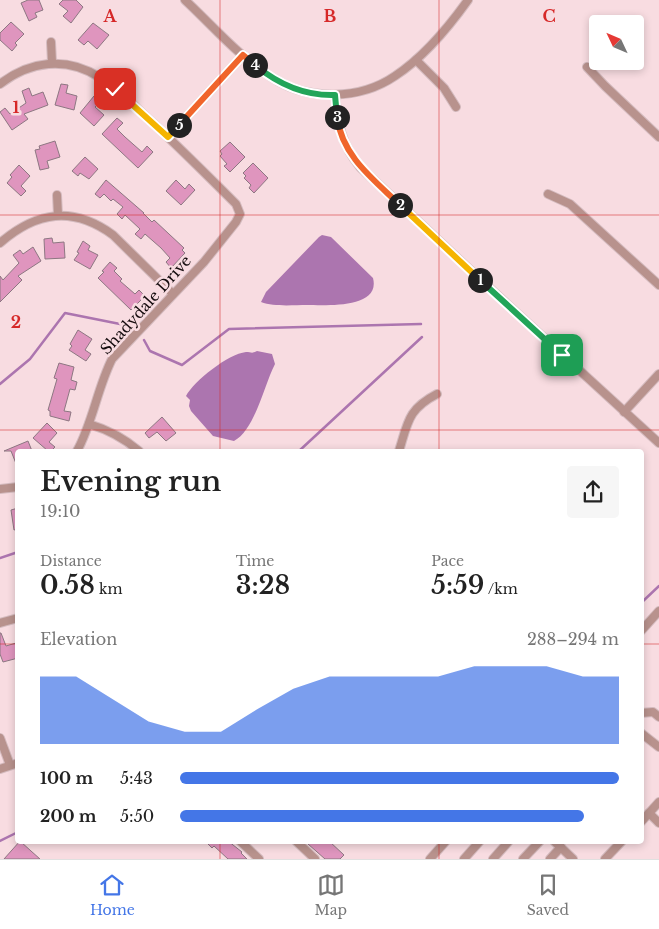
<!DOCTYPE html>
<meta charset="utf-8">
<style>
body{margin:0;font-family:"Libre Baskerville",serif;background:#f6f6f6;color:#222;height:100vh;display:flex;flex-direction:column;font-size:19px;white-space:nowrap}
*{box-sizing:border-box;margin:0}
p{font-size:16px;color:#767676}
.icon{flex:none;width:28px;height:28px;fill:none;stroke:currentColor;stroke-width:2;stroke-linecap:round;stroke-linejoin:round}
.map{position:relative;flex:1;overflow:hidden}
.drawer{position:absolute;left:15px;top:449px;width:629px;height:395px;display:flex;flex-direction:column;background:#fff;border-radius:5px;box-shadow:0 2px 8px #0003}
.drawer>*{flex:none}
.needle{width:32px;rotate:314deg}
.tools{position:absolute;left:589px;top:15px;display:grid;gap:10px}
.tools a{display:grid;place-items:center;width:55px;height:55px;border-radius:5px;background:#fff;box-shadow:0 2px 8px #0003;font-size:25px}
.pin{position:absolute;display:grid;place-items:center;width:42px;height:42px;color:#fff;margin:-21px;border-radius:10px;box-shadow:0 2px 8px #0006}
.km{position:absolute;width:25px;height:25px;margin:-12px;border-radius:50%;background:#222;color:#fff;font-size:14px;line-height:25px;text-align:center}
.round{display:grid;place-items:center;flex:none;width:52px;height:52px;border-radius:5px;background:#f6f6f6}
.headline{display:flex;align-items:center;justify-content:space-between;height:85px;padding:0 25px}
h1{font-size:28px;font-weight:600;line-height:38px}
.stats{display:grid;grid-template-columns:repeat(3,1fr);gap:8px;height:85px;padding:5px 25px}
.stats div{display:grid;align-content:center}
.stats b{font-size:25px;font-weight:600}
.stats small{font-size:14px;font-weight:400}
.stats p{font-size:14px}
.chart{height:140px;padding:10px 25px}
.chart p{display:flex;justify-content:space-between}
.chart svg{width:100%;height:90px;margin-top:5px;fill:#4476e7;opacity:.7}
ul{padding:0 25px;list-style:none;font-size:16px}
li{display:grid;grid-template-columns:80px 60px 1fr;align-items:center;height:38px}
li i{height:12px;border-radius:6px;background:#4476e7}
.dock{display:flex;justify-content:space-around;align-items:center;height:70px;border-top:1px solid #e0e0e0;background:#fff;font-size:14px;color:#767676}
.dock a{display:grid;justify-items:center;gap:2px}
.dock .current{color:#4476e7}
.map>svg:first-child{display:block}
.water{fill:#ac75af}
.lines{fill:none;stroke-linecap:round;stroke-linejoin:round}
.stream{stroke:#ac75af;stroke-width:2.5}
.building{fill:#df95be;stroke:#8d7782}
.minor-casing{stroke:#d4bbbf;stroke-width:10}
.minor{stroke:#b8928d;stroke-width:8}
.split-1-casing{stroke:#fff;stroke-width:10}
.split-2-casing{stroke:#fff;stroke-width:10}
.split-3-casing{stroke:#fff;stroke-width:10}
.split-4-casing{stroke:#fff;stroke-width:10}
.split-5-casing{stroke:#fff;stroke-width:10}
.split-6-casing{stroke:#fff;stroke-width:10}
.split-1{stroke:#22a559;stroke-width:6}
.split-2{stroke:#f5b400;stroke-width:6}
.split-3{stroke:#f0652b;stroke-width:6}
.split-4{stroke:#22a559;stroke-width:6}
.split-5{stroke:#f0652b;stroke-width:6}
.split-6{stroke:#f5b400;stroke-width:6}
.grid{fill:none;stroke:#d62828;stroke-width:1;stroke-opacity:0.55}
.labels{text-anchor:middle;stroke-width:5;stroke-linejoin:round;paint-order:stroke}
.street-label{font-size:15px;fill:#140b0d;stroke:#f8dce1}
.grid-label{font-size:16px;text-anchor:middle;font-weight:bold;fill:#d62828;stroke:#f8dce1;stroke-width:5;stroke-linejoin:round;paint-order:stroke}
</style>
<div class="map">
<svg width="659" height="859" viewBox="0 0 659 859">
<rect width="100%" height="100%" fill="#f8dce1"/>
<g class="water">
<path d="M 322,235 L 331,237 L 373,278 C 381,309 325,305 307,305 C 293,305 274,307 261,302 L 266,292 L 319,237 Z"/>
<path d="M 257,351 L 272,354 L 275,364 C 264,385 255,430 234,441 L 213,436 L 191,411 L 189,406 L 190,400 L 186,396 C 194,381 228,354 246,352 C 251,352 252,354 257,351 Z"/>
</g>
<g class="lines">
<g class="stream">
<polyline points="144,340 150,351 182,365 229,329 421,324"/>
<polyline points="0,384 30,359 65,313 125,325"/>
<polyline points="299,451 422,337"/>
<polyline points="0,558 18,552"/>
<polyline points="641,603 659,586"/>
<polyline points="0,841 18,832"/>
</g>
</g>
<g class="building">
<polygon points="28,0 39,0 43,10 35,13 37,17 29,21 21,3"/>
<polygon points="63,0 76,0 83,7 71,23 63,16 68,11 59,4"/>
<polygon points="11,22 24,34 15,43 17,45 12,51 0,40 0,33"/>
<polygon points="93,23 109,35 97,49 88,41 84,45 78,40"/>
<polygon points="61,84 68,85 66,93 77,96 74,110 55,105"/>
<polygon points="29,88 32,96 43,92 48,105 24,114 28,119 12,130 0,112 5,108 10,114 26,103 22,91"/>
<polygon points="94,96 100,102 95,107 104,115 94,126 80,113"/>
<polygon points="117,118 123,123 117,129 125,137 142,152 147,146 153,152 138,168 102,134"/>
<polygon points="55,141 60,157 47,161 49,168 40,170 35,150 40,149 39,146"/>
<polygon points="230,142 245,157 230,172 224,166 227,164 220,156 222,154 220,151"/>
<polygon points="85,157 98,169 89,179 80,173 78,176 72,171"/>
<polygon points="253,163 268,178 254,193 249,188 251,185 244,178 246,176 243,173"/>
<polygon points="19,165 30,176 21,186 26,191 21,196 7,183 12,177 10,175"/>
<polygon points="106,180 144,213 143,213 152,222 154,220 184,248 182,250 185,253 171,268 166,262 170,258 161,248 145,234 141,239 135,234 140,229 125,215 122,219 117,214 123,207 113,199 111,201 104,194 100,198 95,194"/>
<polygon points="176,180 185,189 189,184 195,190 181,205 166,191"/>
<polygon points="52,238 53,243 64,242 65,258 45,259 44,239"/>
<polygon points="83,241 90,246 88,250 98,255 90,269 74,260 79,253 77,252"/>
<polygon points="33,247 41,261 18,276 22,280 0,302 0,276 3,280 19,263 13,255 20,250 23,254"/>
<polygon points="110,262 117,268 114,271 122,279 120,281 135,294 139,290 145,296 131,310 98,278 104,272 102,271"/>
<polygon points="78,330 92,339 85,350 91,354 86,361 69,350 72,346 70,344"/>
<polygon points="59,363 74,367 71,380 77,382 75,390 70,389 64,411 71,412 69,421 50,416 50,411 48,410 57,379 54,378"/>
<polygon points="162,417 176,433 166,441 157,432 149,438 145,433"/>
<polygon points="47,423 57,433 49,442 55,447 51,451 48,451 33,438"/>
<polygon points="28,441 32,451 18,451 17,466 11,451 4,451"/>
<polygon points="18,508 18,529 14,530 11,510"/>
<polygon points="0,633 1,633 6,646 16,643 18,658 3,662 0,654"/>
<polygon points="20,841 31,851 40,859 4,859"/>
<polygon points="205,841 228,841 242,852 241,853 247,859 228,859 214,846 212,848"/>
<polygon points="311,841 329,841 344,855 340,859 325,859 308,844"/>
</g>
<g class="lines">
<defs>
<g id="minor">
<path d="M 185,0 C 213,26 240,58 273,78 C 308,101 360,100 395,76 C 424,57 448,28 468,0"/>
<polyline points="51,42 52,62"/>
<polyline points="416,60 444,88 456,107"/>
<polyline points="587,67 605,86 659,137"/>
<path d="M 0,84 C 30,61 66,56 99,77 C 119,89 136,108 154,124 C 182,150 209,177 236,204 L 240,214 L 236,222 L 204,262 L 112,359 C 97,389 93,422 77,451"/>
<path d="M 335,95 C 338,125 341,143 360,167 L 485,284 L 659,443"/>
<polyline points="168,137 243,55"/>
<polyline points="548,194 570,204 659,285"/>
<polyline points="57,195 58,215"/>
<path d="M 0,243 C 37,211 73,206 113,235 L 173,294"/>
<polyline points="624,412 659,374"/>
<path d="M 89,424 C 109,430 124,438 139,451"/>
<path d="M 399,451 C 408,422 408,409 437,394"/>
<polyline points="0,489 18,487"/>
<polyline points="0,623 18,618"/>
<polyline points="641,631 659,611"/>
<polyline points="641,713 653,712 659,717"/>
<polyline points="641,733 659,747"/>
<polyline points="0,738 10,765"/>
<polyline points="0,769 18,763"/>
<polyline points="649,813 659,823"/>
<polyline points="641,822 659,802"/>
<polyline points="240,841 259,859"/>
<polyline points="296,841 315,859"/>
<polyline points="554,841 573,859"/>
<polyline points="430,859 446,841"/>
<polyline points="464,859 480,841"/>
<polyline points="493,859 509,841"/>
<polyline points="523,859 540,841"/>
<polyline points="550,859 561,847"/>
<polyline points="605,859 622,841"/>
</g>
</defs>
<use href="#minor" class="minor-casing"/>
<use href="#minor" class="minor"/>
</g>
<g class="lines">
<defs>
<polyline id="split-1" points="480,280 562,355"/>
<polyline id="split-2" points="400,205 480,280"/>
<path id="split-3" d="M 337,117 C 342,156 373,179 400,205"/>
<path id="split-4" d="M 255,65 C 278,84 305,96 335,95 L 337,117"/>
<polyline id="split-5" points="179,125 243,55 255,65"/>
<polyline id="split-6" points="115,89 168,137 179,125"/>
</defs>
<use href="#split-1" class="split-1-casing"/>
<use href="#split-2" class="split-2-casing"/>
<use href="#split-3" class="split-3-casing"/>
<use href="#split-4" class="split-4-casing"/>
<use href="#split-5" class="split-5-casing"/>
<use href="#split-6" class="split-6-casing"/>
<use href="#split-1" class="split-1"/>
<use href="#split-2" class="split-2"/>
<use href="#split-3" class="split-3"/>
<use href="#split-4" class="split-4"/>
<use href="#split-5" class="split-5"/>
<use href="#split-6" class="split-6"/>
</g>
<path class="grid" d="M 220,0 L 220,451M 439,0 L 439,451M 0,215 L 659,215M 0,430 L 659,430M 0,644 L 18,644M 641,644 L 659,644M 220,841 L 220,859M 439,841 L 439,859"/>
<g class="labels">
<g class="street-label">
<text transform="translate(146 305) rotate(-48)" y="5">Shadydale Drive</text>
</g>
</g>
<g class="grid-label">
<text x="110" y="22">A</text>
<text x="330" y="22">B</text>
<text x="549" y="22">C</text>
<text x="16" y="113">1</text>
<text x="16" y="328">2</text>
</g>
</svg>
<div class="tools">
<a><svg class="needle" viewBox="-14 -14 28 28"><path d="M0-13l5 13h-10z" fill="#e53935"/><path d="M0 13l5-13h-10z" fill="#767676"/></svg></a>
</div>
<div class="pin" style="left:562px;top:355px;background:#1e9e55"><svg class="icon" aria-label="arrive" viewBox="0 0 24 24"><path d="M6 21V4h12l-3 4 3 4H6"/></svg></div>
<div class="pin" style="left:115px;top:89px;background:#d93025"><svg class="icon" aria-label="check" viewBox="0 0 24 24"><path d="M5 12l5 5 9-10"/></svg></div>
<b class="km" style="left:480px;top:280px">1</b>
<b class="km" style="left:400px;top:205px">2</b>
<b class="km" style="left:337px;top:117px">3</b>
<b class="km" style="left:255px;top:65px">4</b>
<b class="km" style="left:179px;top:125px">5</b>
<section class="drawer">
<div class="headline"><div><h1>Evening run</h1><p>19:10</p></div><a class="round"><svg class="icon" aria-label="share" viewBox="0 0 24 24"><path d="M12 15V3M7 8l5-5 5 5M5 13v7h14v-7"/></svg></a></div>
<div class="stats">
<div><p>Distance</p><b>0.58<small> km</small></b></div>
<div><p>Time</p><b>3:28</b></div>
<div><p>Pace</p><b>5:59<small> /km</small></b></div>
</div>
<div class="chart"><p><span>Elevation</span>288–294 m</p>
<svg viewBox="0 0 160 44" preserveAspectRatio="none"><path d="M0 44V11L10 11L20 22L30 33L40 38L50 38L60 27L70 17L80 11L90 11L100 11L110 11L120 6L130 6L140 6L150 11L160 11V44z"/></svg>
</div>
<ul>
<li><b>100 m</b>5:43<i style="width:100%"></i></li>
<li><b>200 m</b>5:50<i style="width:92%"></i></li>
</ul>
</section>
</div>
<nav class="dock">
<a class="current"><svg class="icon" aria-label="home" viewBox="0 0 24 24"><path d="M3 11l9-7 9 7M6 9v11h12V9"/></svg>Home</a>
<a><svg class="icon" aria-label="map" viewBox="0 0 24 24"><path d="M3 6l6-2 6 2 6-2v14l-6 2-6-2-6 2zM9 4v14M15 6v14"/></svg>Map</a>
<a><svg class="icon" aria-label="saved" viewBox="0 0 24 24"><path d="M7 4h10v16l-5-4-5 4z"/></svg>Saved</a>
</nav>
